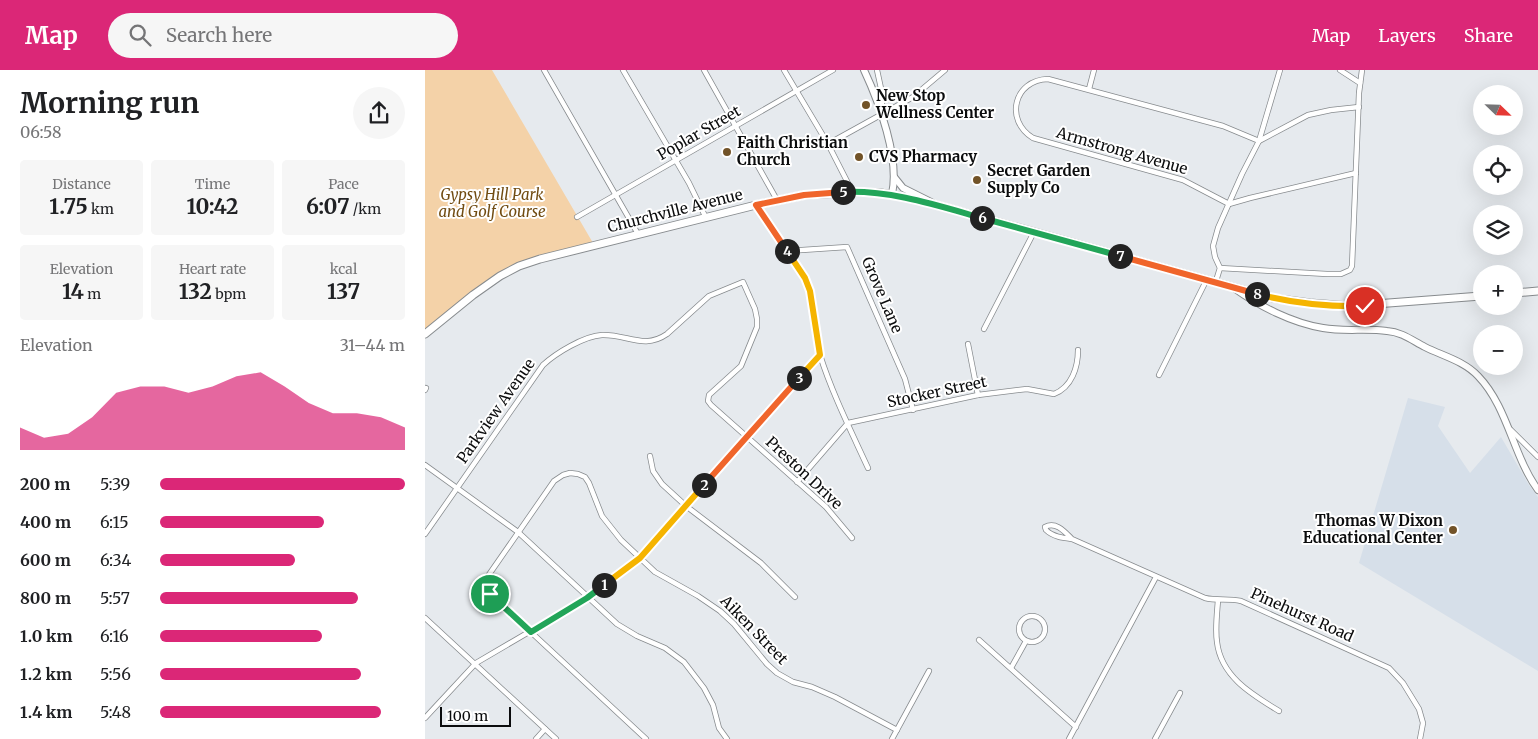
<!DOCTYPE html>
<meta charset="utf-8">
<style>
body{margin:0;font-family:Merriweather,serif;background:#f6f6f6;color:#202124;height:100vh;display:flex;flex-direction:column;font-size:19px;white-space:nowrap}
*{box-sizing:border-box;margin:0}
p{font-size:16px;color:#757577}
.icon{flex:none;width:28px;height:28px;fill:none;stroke:currentColor;stroke-width:2;stroke-linecap:round;stroke-linejoin:round}
.map{position:relative;flex:1;overflow:hidden}
.side{display:flex;flex-direction:column;background:#fff;width:425px}
.side>*{flex:none}
.needle{width:32px;rotate:113deg}
.fabs{position:absolute;left:1048px;top:15px;display:grid;gap:10px}
.fabs a{display:grid;place-items:center;width:50px;height:50px;border-radius:50%;background:#fff;box-shadow:0 5px 20px #0002;font-size:25px}
.scale{position:absolute;left:15px;bottom:12px;width:71px;box-sizing:border-box;padding-left:5px;border:2px solid #0b0c0d;border-top:0;font-size:14px;line-height:18px;white-space:nowrap;color:#0b0c0d;-webkit-text-stroke:4px #fff;paint-order:stroke}
.pin{position:absolute;display:grid;place-items:center;width:42px;height:42px;color:#fff;margin:-21px;border:2px solid #fff;border-radius:50%;box-shadow:0 1px 5px #0007}
.km{position:absolute;width:25px;height:25px;margin:-12px;border-radius:50%;background:#222;color:#fff;font-size:14px;line-height:25px;text-align:center}
.round{display:grid;place-items:center;flex:none;width:52px;height:52px;border-radius:26px;background:#f6f6f6}
.summary{display:flex;align-items:center;justify-content:space-between;height:85px;padding:0 20px}
h1{font-size:28px;font-weight:700;line-height:38px}
.stats{display:grid;grid-template-columns:repeat(3,1fr);gap:8px;height:85px;padding:5px 20px}
.stats div{display:grid;align-content:center;border-radius:5px;background:#f6f6f6;text-align:center}
.stats b{font-size:21px;font-weight:700}
.stats small{font-size:14px;font-weight:400}
.stats p{font-size:14px}
.chart{height:140px;padding:10px 20px}
.chart p{display:flex;justify-content:space-between}
.chart svg{width:100%;height:90px;margin-top:5px;fill:#db2777;opacity:.7}
ul{padding:0 20px;list-style:none;font-size:16px}
li{display:grid;grid-template-columns:80px 60px 1fr;align-items:center;height:38px}
li i{height:12px;border-radius:6px;background:#db2777}
header{display:flex;align-items:center;gap:30px;box-sizing:border-box;height:70px;padding:0 25px;background:#db2777;color:#fff}
header strong{font-size:24px}
nav{display:flex;gap:28px;margin-inline-start:auto;font-size:18px}
.search{width:350px;height:45px;background:#f6f6f6;display:flex;align-items:center;gap:12px;box-sizing:border-box;padding:0 18px;border-radius:28px;color:#757577;font-size:19px}
main{display:flex;flex:1;min-height:0}
.map>svg:first-child{display:block}
.built{fill:#d6dfe9}
.green{fill:#f4d2a8}
.lines{fill:none;stroke-linecap:round;stroke-linejoin:round}
.street-casing{stroke:#878b8e;stroke-width:6}
.secondary-casing{stroke:#878b8e;stroke-width:8}
.primary-casing{stroke:#878b8e;stroke-width:9}
.street{stroke:#fff;stroke-width:4.5}
.secondary{stroke:#fff;stroke-width:6}
.primary{stroke:#fff;stroke-width:7}
.split-1-casing{stroke:#fff;stroke-width:10}
.split-2-casing{stroke:#fff;stroke-width:10}
.split-3-casing{stroke:#fff;stroke-width:10}
.split-4-casing{stroke:#fff;stroke-width:10}
.split-5-casing{stroke:#fff;stroke-width:10}
.split-6-casing{stroke:#fff;stroke-width:10}
.split-7-casing{stroke:#fff;stroke-width:10}
.split-8-casing{stroke:#fff;stroke-width:10}
.split-9-casing{stroke:#fff;stroke-width:10}
.split-1{stroke:#22a559;stroke-width:6}
.split-2{stroke:#f5b400;stroke-width:6}
.split-3{stroke:#f0652b;stroke-width:6}
.split-4{stroke:#f5b400;stroke-width:6}
.split-5{stroke:#f0652b;stroke-width:6}
.split-6{stroke:#22a559;stroke-width:6}
.split-7{stroke:#22a559;stroke-width:6}
.split-8{stroke:#f0652b;stroke-width:6}
.split-9{stroke:#f5b400;stroke-width:6}
.poi-dot{fill:#725328;stroke:#fff;stroke-width:2}
.labels{text-anchor:middle;stroke-width:4;stroke-linejoin:round;paint-order:stroke}
.poi-label{font-size:15px;font-weight:bold;fill:#0b0c0d;stroke:#fff;text-anchor:start}
.street-label{font-size:15px;fill:#0b0c0d;stroke:#fff}
.park-label{font-size:15px;font-style:italic;fill:#714c12;stroke:#fff}
</style>
<header>
<strong>Map</strong>
<div class="search"><svg class="icon" aria-label="search" viewBox="0 0 24 24"><circle cx="10" cy="10" r="6"/><path d="M15 15l6 6"/></svg>Search here</div>
<nav><a>Map</a><a>Layers</a><a>Share</a></nav>
</header>
<main>
<section class="side">
<div class="summary"><div><h1>Morning run</h1><p>06:58</p></div><a class="round"><svg class="icon" aria-label="share" viewBox="0 0 24 24"><path d="M12 15V3M7 8l5-5 5 5M5 13v7h14v-7"/></svg></a></div>
<div class="stats">
<div><p>Distance</p><b>1.75<small> km</small></b></div>
<div><p>Time</p><b>10:42</b></div>
<div><p>Pace</p><b>6:07<small> /km</small></b></div>
</div>
<div class="stats">
<div><p>Elevation</p><b>14<small> m</small></b></div>
<div><p>Heart rate</p><b>132<small> bpm</small></b></div>
<div><p>kcal</p><b>137</b></div>
</div>
<div class="chart"><p><span>Elevation</span>31–44 m</p>
<svg viewBox="0 0 160 44" preserveAspectRatio="none"><path d="M0 44V33L10 38L20 36L30 28L40 16L50 13L60 13L70 16L80 13L90 8L100 6L110 13L120 21L130 26L140 26L150 28L160 33V44z"/></svg>
</div>
<ul>
<li><b>200 m</b>5:39<i style="width:100%"></i></li>
<li><b>400 m</b>6:15<i style="width:67%"></i></li>
<li><b>600 m</b>6:34<i style="width:55%"></i></li>
<li><b>800 m</b>5:57<i style="width:81%"></i></li>
<li><b>1.0 km</b>6:16<i style="width:66%"></i></li>
<li><b>1.2 km</b>5:56<i style="width:82%"></i></li>
<li><b>1.4 km</b>5:48<i style="width:90%"></i></li>
</ul>
</section>
<div class="map">
<svg width="1113" height="669" viewBox="0 0 1113 669">
<rect width="100%" height="100%" fill="#e6eaee"/>
<polygon class="built" points="983,328 1020,337 1013,356 1045,403 1076,367 1104,415 1113,427 1113,601 934,493"/>
<polygon class="green" points="0,0 67,0 168,173 122,185 48,221 0,259"/>
<g class="lines">
<defs>
<g id="street">
<polyline points="119,0 213,164"/>
<polyline points="198,0 264,113 281,148"/>
<polyline points="279,0 352,130"/>
<polyline points="359,0 403,74 427,121"/>
<polyline points="452,0 457,23 457,42"/>
<polyline points="915,0 935,13"/>
<polyline points="664,19 669,0"/>
<polyline points="403,74 488,27 520,0"/>
<path d="M 931,103 L 825,128 L 804,134 L 758,110 L 608,68 C 579,50 589,10 623,9 L 798,56 L 834,71 L 883,45 L 906,40 L 934,37"/>
<path d="M 331,135 L 382,213 C 391,236 387,262 395,285 C 407,323 426,361 443,398"/>
<polyline points="152,147 408,0"/>
<polyline points="362,181 422,177 480,309 488,340"/>
<polyline points="795,198 902,204 916,204 925,200 927,196 934,23 937,0"/>
<polyline points="791,211 795,198 790,187 788,176 793,158 817,104 834,71 855,0"/>
<polyline points="559,259 609,162"/>
<polyline points="543,274 553,325"/>
<polyline points="734,305 782,209"/>
<polyline points="0,320 1,318"/>
<polyline points="1086,360 1113,387"/>
<polyline points="225,386 228,401 237,414 261,436 336,493 370,527"/>
<polyline points="0,395 93,462 192,554 212,566 240,578 259,592 279,618 288,635 294,658 302,669"/>
<path d="M 372,412 L 423,353 L 553,325 L 602,319 L 629,324 C 647,317 653,297 653,280"/>
<path d="M 0,464 L 118,295 C 131,283 159,266 177,265 C 202,264 219,280 242,264 L 284,226 L 318,212 L 330,239 L 332,249 L 332,257 L 316,296 L 284,325 L 283,331 L 286,335 L 401,437 L 427,468"/>
<path d="M 647,469 C 640,462 631,451 620,457 L 621,460 C 628,467 638,468 647,469 L 780,528 C 792,531 804,528 816,531 L 964,598 L 978,613 L 994,639 L 998,653 L 995,669"/>
<path d="M 793,530 C 792,544 790,559 792,572 C 796,607 828,625 854,641"/>
<circle cx="607" cy="559" r="13"/>
<polyline points="0,548 131,669"/>
<polyline points="554,570 651,657"/>
<polyline points="586,598 601,571"/>
<polyline points="0,648 51,593 162,528 215,488 395,285"/>
<polyline points="111,669 120,659"/>
<polyline points="221,669 65,524 61,513 63,506 129,411 138,405 145,403 153,404 160,407 164,413 177,446 196,470 230,502 273,526 295,541 309,554 342,594 352,603 368,612 387,617 410,627 472,660"/>
<polyline points="467,669 504,601"/>
<polyline points="644,669 731,507"/>
<polyline points="730,669 755,623"/>
</g>
<g id="secondary">
<path d="M 439,0 C 454,32 475,89 467,124"/>
<polyline points="470,108 478,118 506,132"/>
<path d="M 809,218 C 834,236 867,253 898,258 C 919,262 941,258 962,261 C 977,262 988,271 1000,277 C 1018,286 1039,291 1053,306 C 1083,337 1088,386 1113,420"/>
</g>
<g id="primary">
<polyline points="1089,223 1113,221"/>
<polyline points="0,264 48,225 75,206 94,196 115,189 331,135 379,125 434,122 456,123 490,129 847,228 885,233 924,236 1056,226"/>
</g>
</defs>
<use href="#street" class="street-casing"/>
<use href="#secondary" class="secondary-casing"/>
<use href="#primary" class="primary-casing"/>
<use href="#street" class="street"/>
<use href="#secondary" class="secondary"/>
<use href="#primary" class="primary"/>
</g>
<g class="lines">
<defs>
<polyline id="split-1" points="65,524 106,562 162,528 179,515"/>
<polyline id="split-2" points="179,515 215,488 279,415"/>
<polyline id="split-3" points="279,415 374,308"/>
<polyline id="split-4" points="362,181 380,208 385,221 395,285 374,308"/>
<polyline id="split-5" points="362,181 331,135 379,125 418,122"/>
<path id="split-6" d="M 418,122 C 466,120 511,135 557,148"/>
<polyline id="split-7" points="557,148 695,186"/>
<polyline id="split-8" points="695,186 832,224"/>
<path id="split-9" d="M 832,224 C 867,233 904,237 940,236"/>
</defs>
<use href="#split-1" class="split-1-casing"/>
<use href="#split-2" class="split-2-casing"/>
<use href="#split-3" class="split-3-casing"/>
<use href="#split-4" class="split-4-casing"/>
<use href="#split-5" class="split-5-casing"/>
<use href="#split-6" class="split-6-casing"/>
<use href="#split-7" class="split-7-casing"/>
<use href="#split-8" class="split-8-casing"/>
<use href="#split-9" class="split-9-casing"/>
<use href="#split-1" class="split-1"/>
<use href="#split-2" class="split-2"/>
<use href="#split-3" class="split-3"/>
<use href="#split-4" class="split-4"/>
<use href="#split-5" class="split-5"/>
<use href="#split-6" class="split-6"/>
<use href="#split-7" class="split-7"/>
<use href="#split-8" class="split-8"/>
<use href="#split-9" class="split-9"/>
</g>
<g class="poi-dot">
<circle cx="441" cy="35" r="5"/>
<circle cx="302" cy="82" r="5"/>
<circle cx="434" cy="87" r="5"/>
<circle cx="552" cy="110" r="5"/>
<circle cx="1028" cy="460" r="5"/>
</g>
<g class="labels">
<g class="poi-label">
<text x="451" y="31">New Stop<tspan x="451" dy="17">Wellness Center</tspan></text>
<text x="312" y="78">Faith Christian<tspan x="312" dy="17">Church</tspan></text>
<text x="444" y="92">CVS Pharmacy</text>
<text x="562" y="106">Secret Garden<tspan x="562" dy="17">Supply Co</tspan></text>
<text x="1018" y="456" text-anchor="end">Thomas W Dixon<tspan x="1018" dy="17">Educational Center</tspan></text>
</g>
<g class="street-label">
<text transform="translate(274 63) rotate(-30)" y="5">Poplar Street</text>
<text transform="translate(697 81) rotate(16)" y="5">Armstrong Avenue</text>
<text transform="translate(250 141) rotate(-14)" y="5">Churchville Avenue</text>
<text transform="translate(457 225) rotate(67)" y="5">Grove Lane</text>
<text transform="translate(512 322) rotate(-12)" y="5">Stocker Street</text>
<text transform="translate(71 341) rotate(-55)" y="5">Parkview Avenue</text>
<text transform="translate(379 403) rotate(43)" y="5">Preston Drive</text>
<text transform="translate(877 545) rotate(24)" y="5">Pinehurst Road</text>
<text transform="translate(329 560) rotate(46)" y="5">Aiken Street</text>
</g>
<g class="park-label">
<text x="67" y="130">Gypsy Hill Park<tspan x="67" dy="17">and Golf Course</tspan></text>
</g>
</g>
</svg>
<div class="fabs">
<a><svg class="needle" viewBox="-14 -14 28 28"><path d="M0-13l5 13h-10z" fill="#e53935"/><path d="M0 13l5-13h-10z" fill="#757577"/></svg></a>
<a><svg class="icon" aria-label="locate" viewBox="0 0 24 24"><circle cx="12" cy="12" r="6"/><path d="M12 2v4M12 18v4M2 12h4M18 12h4"/></svg></a>
<a><svg class="icon" aria-label="layers" viewBox="0 0 24 24"><path d="M12 4l9 5-9 5-9-5zM3 14l9 5 9-5"/></svg></a>
<a>+</a>
<a>−</a>
</div>
<div class="scale">100 m</div>
<div class="pin" style="left:65px;top:524px;background:#1e9e55"><svg class="icon" aria-label="arrive" viewBox="0 0 24 24"><path d="M6 21V4h12l-3 4 3 4H6"/></svg></div>
<div class="pin" style="left:940px;top:236px;background:#d93025"><svg class="icon" aria-label="check" viewBox="0 0 24 24"><path d="M5 12l5 5 9-10"/></svg></div>
<b class="km" style="left:179px;top:515px">1</b>
<b class="km" style="left:279px;top:415px">2</b>
<b class="km" style="left:374px;top:308px">3</b>
<b class="km" style="left:362px;top:181px">4</b>
<b class="km" style="left:418px;top:122px">5</b>
<b class="km" style="left:557px;top:148px">6</b>
<b class="km" style="left:695px;top:186px">7</b>
<b class="km" style="left:832px;top:224px">8</b>
</div>
</main>
